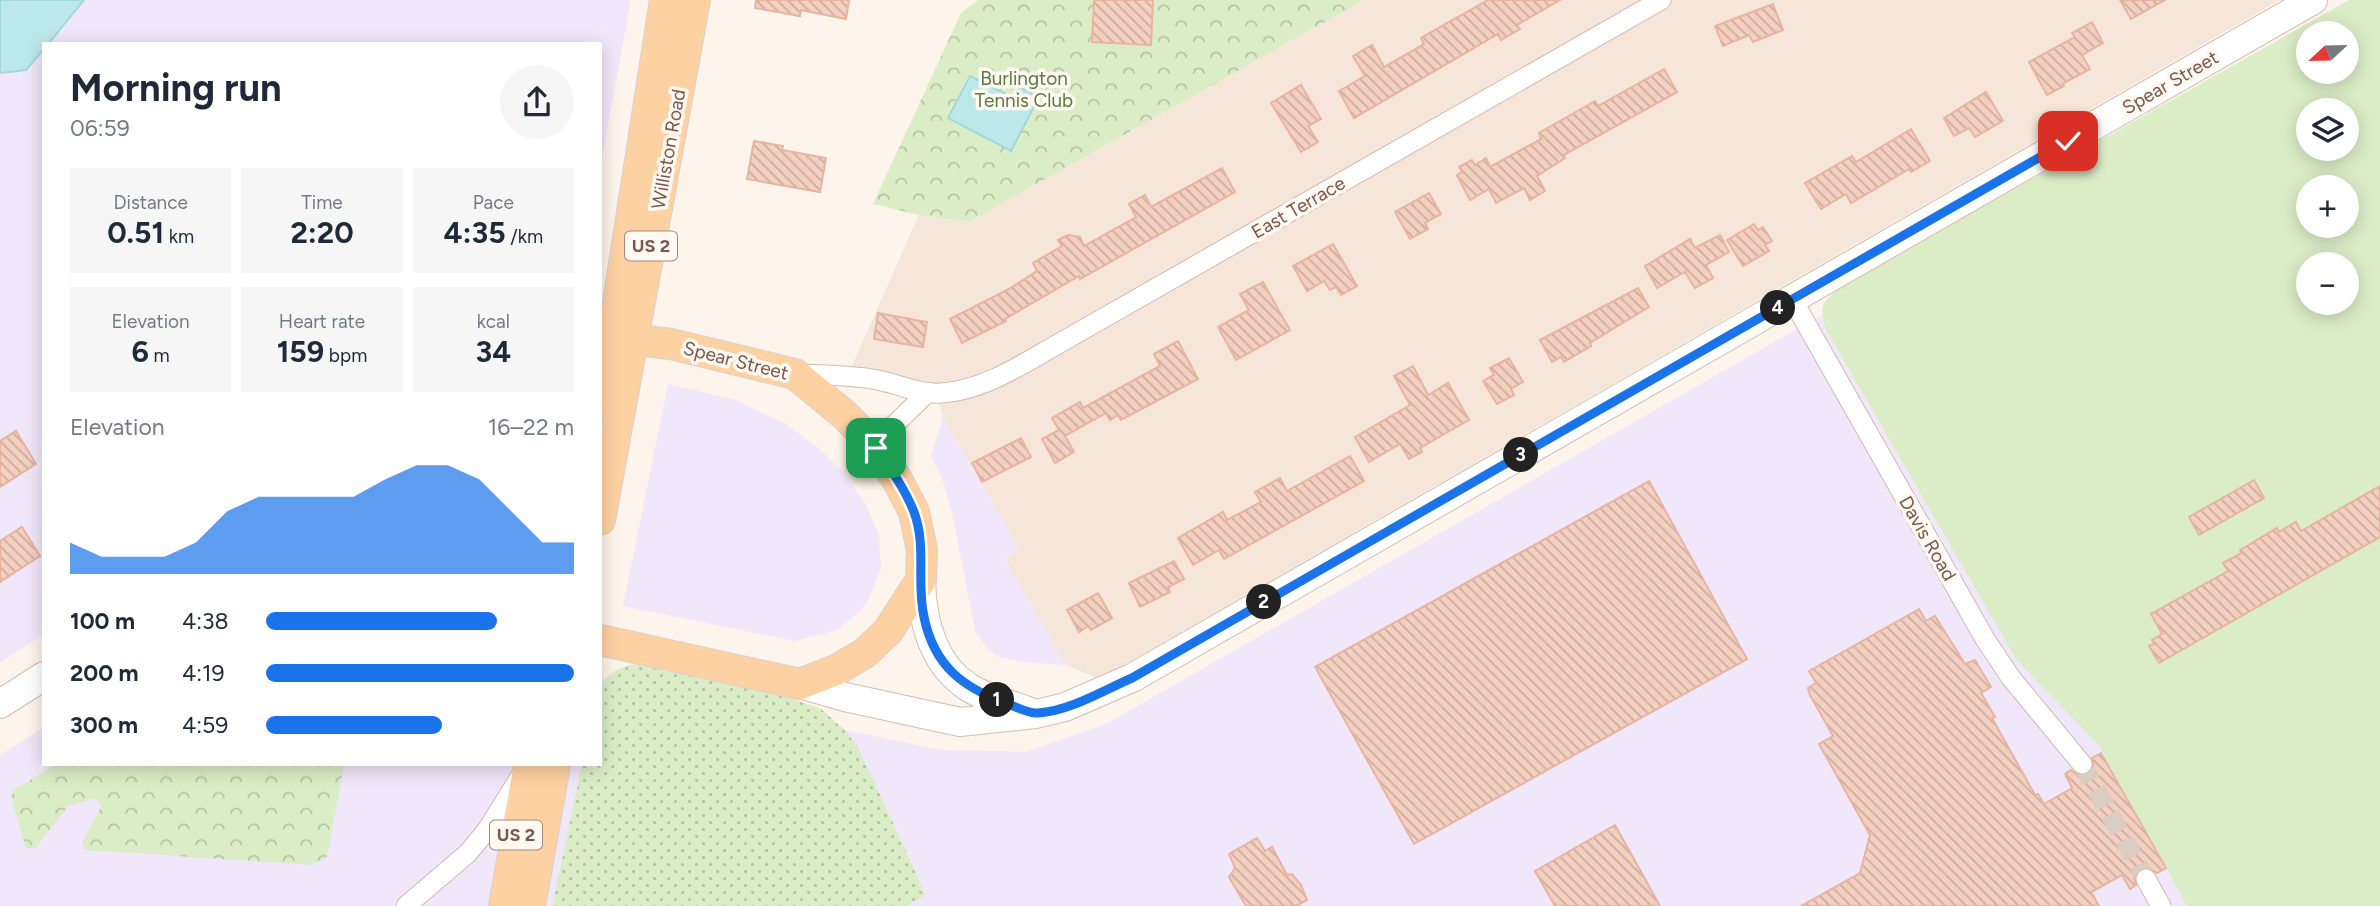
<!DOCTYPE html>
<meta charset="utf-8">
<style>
body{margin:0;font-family:Figtree,sans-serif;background:#f6f6f7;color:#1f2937;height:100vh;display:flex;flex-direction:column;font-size:26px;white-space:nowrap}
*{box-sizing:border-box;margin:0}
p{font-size:23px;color:#747a83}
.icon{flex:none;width:38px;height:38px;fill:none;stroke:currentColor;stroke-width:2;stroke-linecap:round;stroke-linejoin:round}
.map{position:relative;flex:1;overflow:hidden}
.drawer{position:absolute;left:42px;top:42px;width:560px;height:724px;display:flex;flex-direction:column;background:#fff;border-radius:0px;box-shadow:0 4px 18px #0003}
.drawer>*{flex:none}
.needle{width:46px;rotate:248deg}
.tools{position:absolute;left:2296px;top:21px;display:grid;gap:14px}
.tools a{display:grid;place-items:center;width:63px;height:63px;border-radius:50%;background:#fff;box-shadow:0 4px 18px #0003;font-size:35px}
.pin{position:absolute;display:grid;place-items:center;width:60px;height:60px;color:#fff;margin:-30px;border-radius:14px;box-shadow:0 4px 10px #0006}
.km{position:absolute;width:35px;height:35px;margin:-18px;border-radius:50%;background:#222;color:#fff;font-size:19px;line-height:35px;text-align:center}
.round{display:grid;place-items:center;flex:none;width:74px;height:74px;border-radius:37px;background:#f6f6f7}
.summary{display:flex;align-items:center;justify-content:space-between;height:119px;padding:0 28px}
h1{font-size:38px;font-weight:700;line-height:52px}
.figures{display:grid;grid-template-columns:repeat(3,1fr);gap:10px;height:119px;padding:7px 28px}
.figures div{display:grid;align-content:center;border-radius:0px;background:#f6f6f7;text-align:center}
.figures b{font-size:30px;font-weight:700}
.figures small{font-size:19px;font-weight:400}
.figures p{font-size:19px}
.chart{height:196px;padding:14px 28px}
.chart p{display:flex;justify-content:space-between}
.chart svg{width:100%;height:126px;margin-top:7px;fill:#1a73e8;opacity:.7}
ul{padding:0 28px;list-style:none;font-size:23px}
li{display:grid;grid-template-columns:112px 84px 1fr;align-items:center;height:52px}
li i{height:18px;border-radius:9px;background:#1a73e8}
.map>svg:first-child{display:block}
.residential{fill:#f6e5d9}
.education{fill:#f1e7fa;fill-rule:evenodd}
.grass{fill:url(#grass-dots)}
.forest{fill:url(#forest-crowns)}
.garden{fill:#dbedc7;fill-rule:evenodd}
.water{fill:#bde8e9;stroke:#a3d9db;stroke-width:2}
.building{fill:url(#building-back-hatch);stroke:#e8b4a0;stroke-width:2}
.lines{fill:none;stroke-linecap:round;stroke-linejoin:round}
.minor-tunnel{stroke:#dccdc3;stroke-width:19;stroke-dasharray:19 10;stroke-linecap:butt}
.minor-casing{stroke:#d2baaf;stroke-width:21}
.secondary-casing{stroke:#d7bcae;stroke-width:30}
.primary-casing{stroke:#dad0cd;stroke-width:32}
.minor{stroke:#fff;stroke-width:19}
.secondary{stroke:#fff;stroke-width:28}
.primary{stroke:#fed1a2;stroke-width:30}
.route-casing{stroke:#fff;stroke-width:14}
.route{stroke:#1a73e8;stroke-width:9}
.labels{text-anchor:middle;stroke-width:7;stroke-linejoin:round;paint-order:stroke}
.shield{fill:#fff9f2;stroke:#a3887d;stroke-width:2}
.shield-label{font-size:18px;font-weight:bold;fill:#7b574b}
.park-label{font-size:19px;fill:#587a40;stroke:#fff9f2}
.street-label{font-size:19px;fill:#7b574b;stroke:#fff9f2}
</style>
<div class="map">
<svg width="2380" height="906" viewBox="0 0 2380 906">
<defs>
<pattern id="grass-dots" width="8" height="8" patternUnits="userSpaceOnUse" patternTransform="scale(1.75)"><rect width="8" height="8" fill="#dbedc7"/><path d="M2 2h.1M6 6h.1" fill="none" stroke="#b7c3a4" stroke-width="1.8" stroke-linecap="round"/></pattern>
<pattern id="forest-crowns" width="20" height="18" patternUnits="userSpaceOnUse" patternTransform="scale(1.75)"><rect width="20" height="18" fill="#dbedc7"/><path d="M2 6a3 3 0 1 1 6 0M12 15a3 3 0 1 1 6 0" fill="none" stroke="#b7c3a4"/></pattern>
<pattern id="building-back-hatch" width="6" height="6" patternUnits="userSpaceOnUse" patternTransform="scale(1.75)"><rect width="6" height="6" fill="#f4d0c1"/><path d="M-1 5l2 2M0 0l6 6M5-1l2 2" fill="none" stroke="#cbac9f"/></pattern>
</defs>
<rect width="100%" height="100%" fill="#fdf4eb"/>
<polygon class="residential" points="1364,0 2280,0 1099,679 1066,665 1004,558 1019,549 943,417 933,385 851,368 919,215 969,222"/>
<g class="education">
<polygon points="0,0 631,0 600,168 600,44 44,44 44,634 0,663"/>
<path d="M 2380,0 L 2380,906 L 0,906 L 0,755 L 44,727 L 44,765 L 600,765 L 600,678 L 940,750 L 1026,752 L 1106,724 L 2308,37 L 2308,72 L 2347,72 L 2347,33 ZM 2308,110 L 2347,110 L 2347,149 L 2308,149 ZM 2308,187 L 2347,187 L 2347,226 L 2308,226 ZM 2308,264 L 2347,264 L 2347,303 L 2308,303 Z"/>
<polygon points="668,384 736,400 786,424 820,449 841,470 865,503 879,534 881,568 869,599 860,611 837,630 795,641 623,606"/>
<polygon points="943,417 1019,549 1004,558 1066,665 1021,662 999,657 988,649 975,631 952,512 942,478 931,456"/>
</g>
<path class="grass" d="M 634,664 L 790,698 L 821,709 L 844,729 L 859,749 L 926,895 L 906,906 L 552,906 L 582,765 L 600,765 C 600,749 596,696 602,685 C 608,672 621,667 634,664 Z"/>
<g class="forest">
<polygon points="978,0 1364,0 969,222 919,215 873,204 961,13"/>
<polygon points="55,765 344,765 327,857 311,865 85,850 82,843 101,807 95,798 68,806 36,848 26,848 11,797 15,789"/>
</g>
<path class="garden" d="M 2349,0 L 2380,0 L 2380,906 L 2187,906 L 2100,747 L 2016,659 L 1825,328 C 1820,303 1822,302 1842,286 ZM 2308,33 L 2347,33 L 2347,72 L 2308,72 ZM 2308,110 L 2347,110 L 2347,149 L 2308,149 ZM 2308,187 L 2347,187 L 2347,226 L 2308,226 ZM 2308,264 L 2347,264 L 2347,303 L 2308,303 Z"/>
<g class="water">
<polygon points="0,0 84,0 48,44 44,44 44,49 26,70 0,73"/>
<polygon points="970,76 1014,98 1020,87 1039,97 1011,151 948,118"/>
</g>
<g class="building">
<polygon points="756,0 849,0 846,19 801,10 800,16 755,8"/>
<polygon points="1094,0 1153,0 1151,45 1092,42"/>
<polygon points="1488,0 1560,0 1517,25 1520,29 1501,40 1498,34 1354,118 1339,91 1365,76 1353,56 1372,45 1384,67 1424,44 1421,38"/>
<polygon points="2120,0 2165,0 2131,19"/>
<polygon points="1773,4 1783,30 1753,42 1749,35 1723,46 1715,26"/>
<polygon points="2092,22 2103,43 2082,55 2090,69 2062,84 2064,86 2047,95 2029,62 2075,37 2072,33"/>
<polygon points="1664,69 1677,92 1564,155 1565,158 1537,176 1545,191 1530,200 1524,188 1496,203 1489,189 1470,200 1457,175 1462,172 1459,167 1472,160 1475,165 1486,158 1490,167 1541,139 1539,133 1595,101 1598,106"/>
<polygon points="1301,85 1321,119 1308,126 1318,142 1301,152 1271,103"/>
<polygon points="1986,92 2003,121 1975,137 1969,128 1954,136 1944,118"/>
<polygon points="1911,129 1930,161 1911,172 1909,169 1851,203 1846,194 1821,209 1805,183 1852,156 1856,162"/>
<polygon points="754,141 783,146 782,150 826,158 820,192 747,179"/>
<polygon points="1222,168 1235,192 1080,279 1079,276 1005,319 1006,321 962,343 950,319 1009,289 1037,271 1033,263 1062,246 1058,240 1068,235 1080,237 1084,246 1136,217 1129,204 1145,195 1151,207"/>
<polygon points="1429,193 1441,214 1425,223 1428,229 1410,239 1395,212"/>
<polygon points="1754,224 1758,230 1763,227 1772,241 1765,245 1769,251 1743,266 1727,240"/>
<polygon points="1720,235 1729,252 1706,265 1713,278 1695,288 1685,272 1657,288 1645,266 1690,239 1695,248"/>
<polygon points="1333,244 1357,286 1341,295 1336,287 1330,290 1324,281 1307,291 1293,266"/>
<polygon points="1263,282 1290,330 1236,360 1218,327 1249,310 1240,294"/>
<polygon points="1638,288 1649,307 1590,343 1591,346 1564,362 1561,357 1552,362 1540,340"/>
<polygon points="878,313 927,322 923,347 874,339"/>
<polygon points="1178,341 1198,379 1121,420 1118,415 1110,420 1106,413 1065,436 1074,452 1055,463 1042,439 1059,430 1052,418 1080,402 1083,408 1160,366 1154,354"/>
<polygon points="1509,358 1523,382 1511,389 1514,395 1497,404 1483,381 1494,375 1490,368"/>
<polygon points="1413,366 1428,395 1448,383 1469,420 1420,448 1422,452 1409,459 1400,444 1369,462 1355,437 1410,405 1394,376"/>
<polygon points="16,431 36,464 0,487 0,441"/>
<polygon points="1021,438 1031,457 982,482 972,463"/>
<polygon points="1350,456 1364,481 1224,559 1219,550 1193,565 1178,538 1223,512 1227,520 1261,502 1255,492 1280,478 1287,491"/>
<polygon points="2254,480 2264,498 2199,535 2189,517"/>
<polygon points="1649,481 1747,659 1414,844 1315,667"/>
<polygon points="2380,486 2380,537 2159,663 2149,646 2154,644 2152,640 2162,634 2151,614 2228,571 2223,563 2242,553 2240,550 2277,528 2279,532 2296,522 2301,531"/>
<polygon points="22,527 40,556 0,582 0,541"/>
<polygon points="1174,561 1184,579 1168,587 1170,592 1140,607 1129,583"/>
<polygon points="1098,593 1112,618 1091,630 1088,626 1079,632 1067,610"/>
<polygon points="1919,609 1926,621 1935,616 1965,664 1975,660 1991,687 1981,693 1995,717 1992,718 2035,795 2038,794 2044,804 2072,788 2065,774 2071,770 2078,776 2089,774 2094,768 2092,758 2101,753 2166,868 2157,873 2147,867 2139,869 2134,878 2136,885 2130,889 2122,875 2091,892 2099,906 1801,906 1860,873 1870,835 1819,744 1833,736 1810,695 1808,688 1816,683 1809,671"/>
<polygon points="1615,825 1660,906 1555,906 1535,871"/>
<polygon points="1257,838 1265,851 1272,847 1287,875 1292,874 1301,885 1307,900 1296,906 1246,906 1229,877 1235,868 1229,854"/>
</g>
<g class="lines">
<polyline class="minor-tunnel" points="2082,764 2146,879"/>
<defs>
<g id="minor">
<polyline points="1792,299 1985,639 2011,678 2082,764"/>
<path d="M 796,374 C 821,375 847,375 872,379 C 895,382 918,395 941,393 C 980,391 1018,367 1051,348 L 1661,0"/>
<polyline points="876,448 892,427 928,392"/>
<polyline points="2146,879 2161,906"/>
<polyline points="406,906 468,853 487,830 522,774"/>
</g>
<g id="secondary">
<path d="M 921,580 C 922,621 932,663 968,687 C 987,699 1010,704 1030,712"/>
<polyline points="800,684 845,697 960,722 1036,714 1065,707 1132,678 2313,0"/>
<polyline points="0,704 44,676"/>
</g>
<g id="primary">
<polyline points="600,338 612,337 671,344 795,374 847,417 876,448 898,481 914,512 922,550 921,580 888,631 865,653 836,670 800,684 600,640"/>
<polyline points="600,402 617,309 665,0"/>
<polyline points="600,520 695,0"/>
<polyline points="504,906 529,765"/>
<polyline points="530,906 555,765"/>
</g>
</defs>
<use href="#minor" class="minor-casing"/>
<use href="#secondary" class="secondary-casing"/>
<use href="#primary" class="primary-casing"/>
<use href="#minor" class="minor"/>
<use href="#secondary" class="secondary"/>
<use href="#primary" class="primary"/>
</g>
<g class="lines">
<defs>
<path id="route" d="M 876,448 C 890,468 905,489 914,512 C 927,547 916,582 924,617 C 934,666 963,688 1008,704 C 1017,707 1029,714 1038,713 C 1070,711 1104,690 1132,678 L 2068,141"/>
</defs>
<use href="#route" class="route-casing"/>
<use href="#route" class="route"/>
</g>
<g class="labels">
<g class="shield">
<rect x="625" y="231.5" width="52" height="29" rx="5"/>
<rect x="490" y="820.5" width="52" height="29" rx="5"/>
</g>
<g class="shield-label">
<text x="651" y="252">US 2</text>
<text x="516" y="841">US 2</text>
</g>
<g class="park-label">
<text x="1024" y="85">Burlington<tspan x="1024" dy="22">Tennis Club</tspan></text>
</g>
<g class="street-label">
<text transform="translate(2170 82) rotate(-30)" y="7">Spear Street</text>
<text transform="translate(668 149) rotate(-80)" y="7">Williston Road</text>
<text transform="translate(1298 207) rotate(-30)" y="7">East Terrace</text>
<text transform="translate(736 360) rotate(14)" y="7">Spear Street</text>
<text transform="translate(1928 538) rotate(60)" y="7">Davis Road</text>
</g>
</g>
</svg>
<div class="tools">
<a><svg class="needle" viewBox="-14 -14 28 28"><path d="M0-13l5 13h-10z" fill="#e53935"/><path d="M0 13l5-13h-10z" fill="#747a83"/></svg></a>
<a><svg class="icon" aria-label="layers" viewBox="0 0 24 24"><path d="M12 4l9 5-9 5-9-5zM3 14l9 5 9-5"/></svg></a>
<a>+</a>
<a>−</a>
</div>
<div class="pin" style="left:876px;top:448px;background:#1e9e55"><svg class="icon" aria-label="arrive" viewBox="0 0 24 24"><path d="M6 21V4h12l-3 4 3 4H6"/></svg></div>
<div class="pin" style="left:2068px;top:141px;background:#d93025"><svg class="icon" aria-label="check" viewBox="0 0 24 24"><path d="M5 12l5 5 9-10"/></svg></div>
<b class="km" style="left:997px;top:700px">1</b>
<b class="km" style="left:1264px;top:602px">2</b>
<b class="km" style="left:1521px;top:455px">3</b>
<b class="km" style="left:1778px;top:308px">4</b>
<section class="drawer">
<div class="summary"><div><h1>Morning run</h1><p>06:59</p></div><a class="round"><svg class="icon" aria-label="share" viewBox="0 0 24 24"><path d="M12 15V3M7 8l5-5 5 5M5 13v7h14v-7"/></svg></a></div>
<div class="figures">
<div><p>Distance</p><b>0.51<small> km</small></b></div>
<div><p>Time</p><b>2:20</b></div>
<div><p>Pace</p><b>4:35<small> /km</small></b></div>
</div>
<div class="figures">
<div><p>Elevation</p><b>6<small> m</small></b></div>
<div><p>Heart rate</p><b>159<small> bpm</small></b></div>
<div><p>kcal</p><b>34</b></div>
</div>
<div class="chart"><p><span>Elevation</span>16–22 m</p>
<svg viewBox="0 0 160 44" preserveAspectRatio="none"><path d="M0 44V33L10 38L20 38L30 38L40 33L50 22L60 17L70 17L80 17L90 17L100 11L110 6L120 6L130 11L140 22L150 33L160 33V44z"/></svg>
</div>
<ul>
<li><b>100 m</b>4:38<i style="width:75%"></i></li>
<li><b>200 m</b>4:19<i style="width:100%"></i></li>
<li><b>300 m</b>4:59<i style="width:57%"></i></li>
</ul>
</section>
</div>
